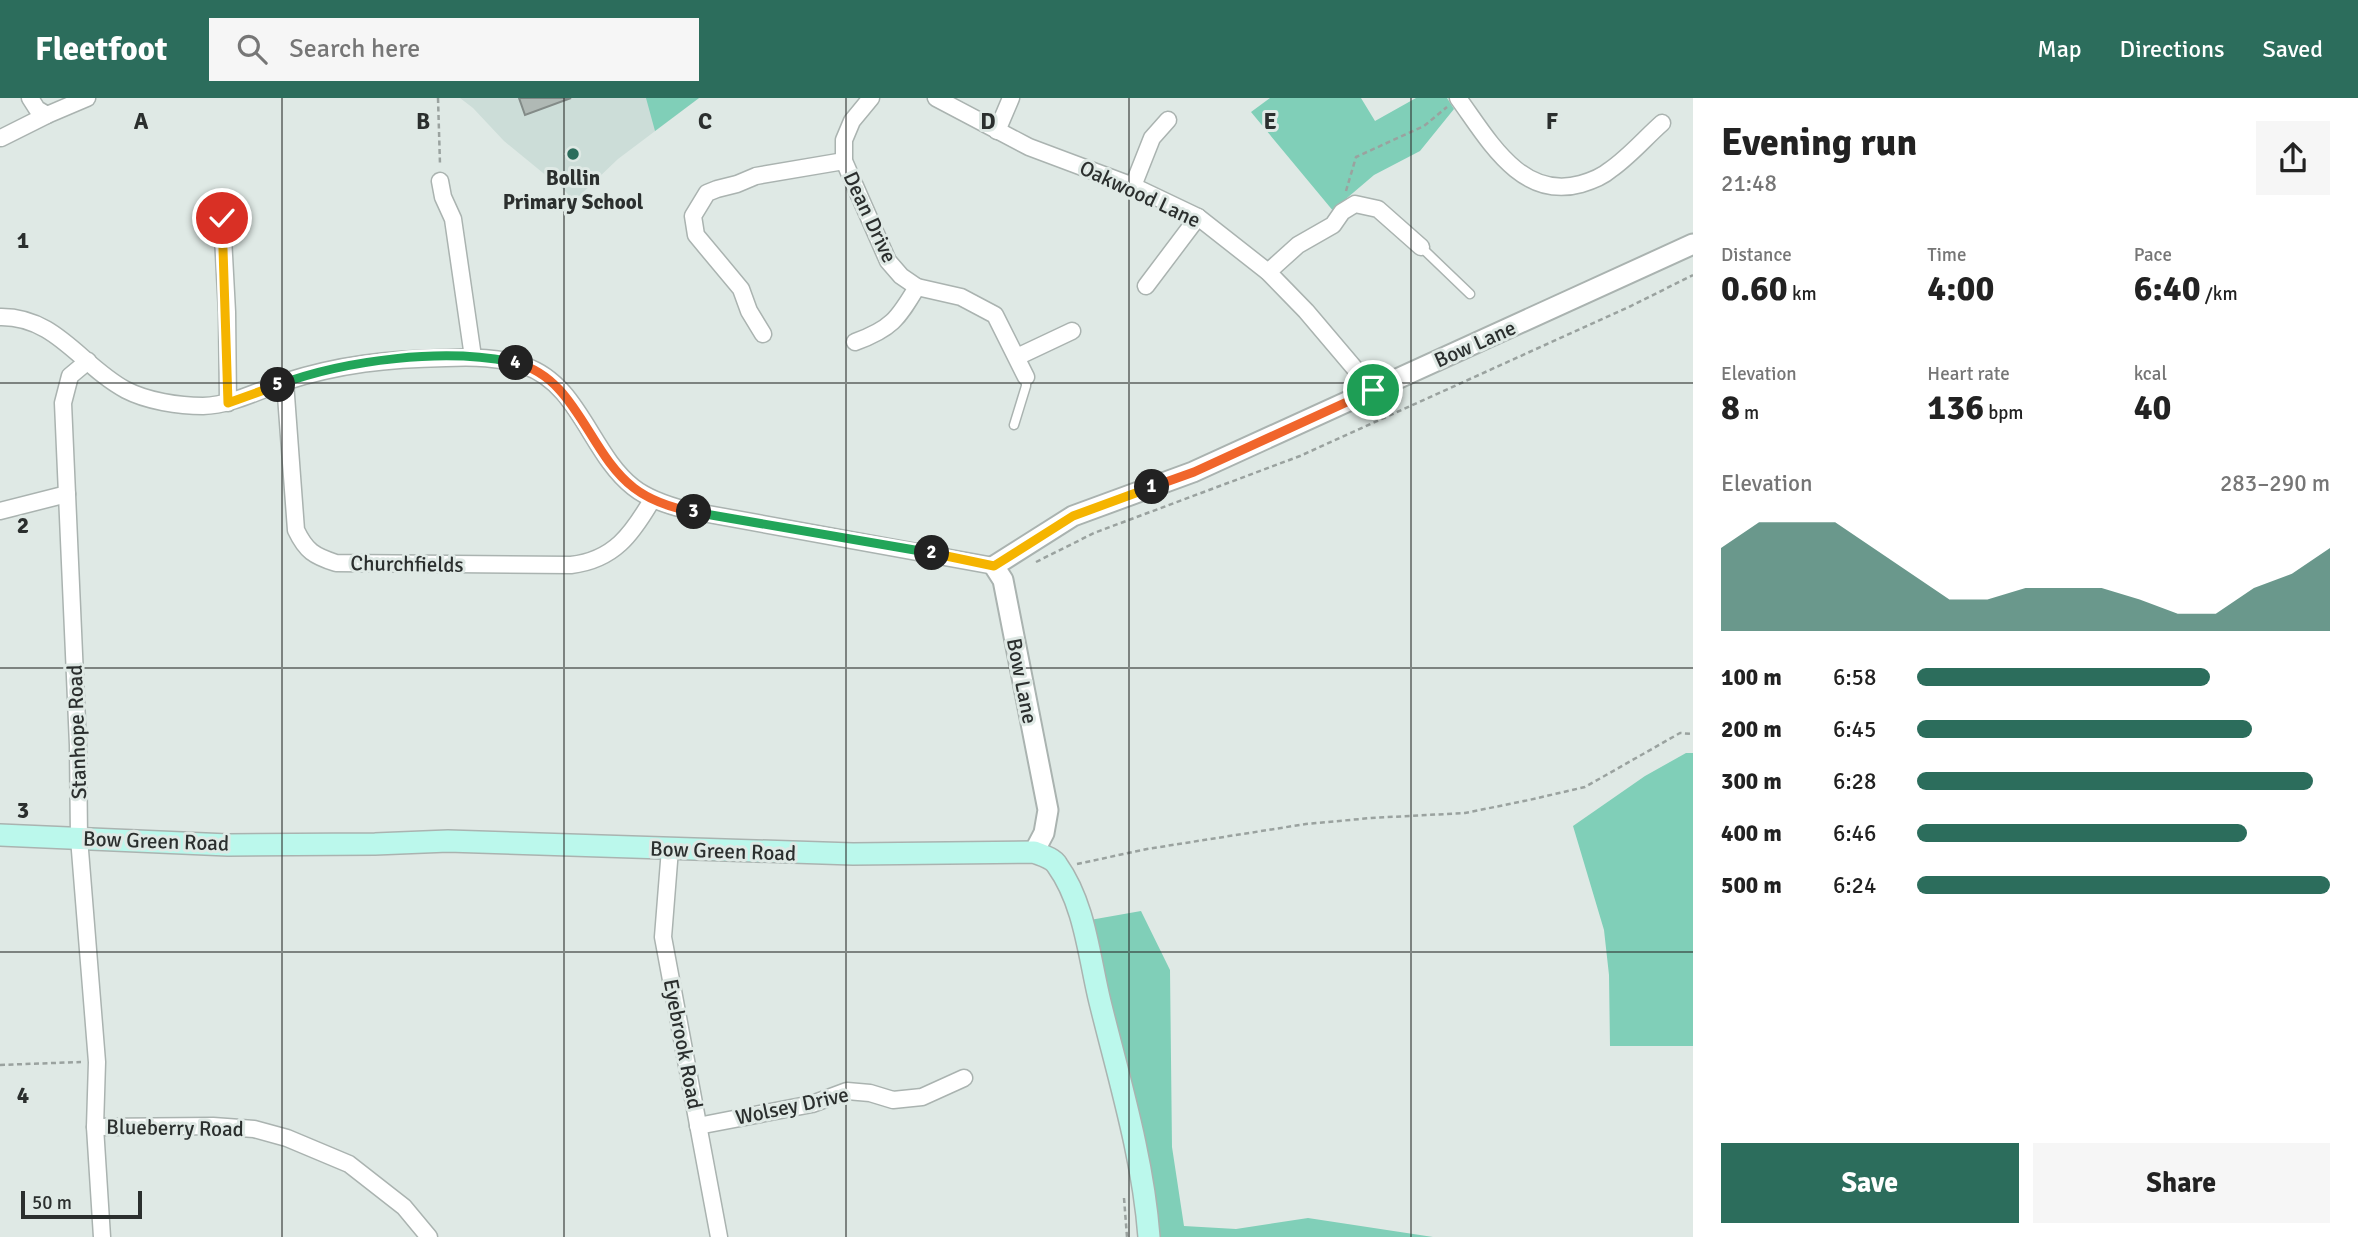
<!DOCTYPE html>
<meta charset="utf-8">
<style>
body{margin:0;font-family:Signika,sans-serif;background:#f6f6f6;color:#222;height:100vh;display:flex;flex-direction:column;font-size:26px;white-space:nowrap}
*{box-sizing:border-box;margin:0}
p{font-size:23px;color:#767676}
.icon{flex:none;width:38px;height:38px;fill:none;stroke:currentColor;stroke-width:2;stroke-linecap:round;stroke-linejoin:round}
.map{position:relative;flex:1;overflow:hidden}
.panel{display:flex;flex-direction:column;background:#fff;width:665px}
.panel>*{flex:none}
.scale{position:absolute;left:21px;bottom:18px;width:121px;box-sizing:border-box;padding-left:7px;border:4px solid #2b2f2e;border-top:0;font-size:19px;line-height:24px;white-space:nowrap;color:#2b2f2e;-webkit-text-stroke:5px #dfe9e5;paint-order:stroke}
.pin{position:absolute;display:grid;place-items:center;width:60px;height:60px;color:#fff;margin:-30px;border:4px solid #fff;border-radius:50%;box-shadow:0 2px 7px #0007}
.km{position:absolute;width:35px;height:35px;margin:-18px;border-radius:50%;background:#222;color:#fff;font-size:19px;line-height:35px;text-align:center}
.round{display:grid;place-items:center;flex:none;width:74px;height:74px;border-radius:0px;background:#f6f6f6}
.overview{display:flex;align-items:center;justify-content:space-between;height:119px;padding:0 28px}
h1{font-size:38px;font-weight:800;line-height:52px}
.metrics{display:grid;grid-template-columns:repeat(3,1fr);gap:10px;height:119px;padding:7px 28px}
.metrics div{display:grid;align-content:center}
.metrics b{font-size:35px;font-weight:800}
.metrics small{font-size:19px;font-weight:400}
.metrics p{font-size:19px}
.chart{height:196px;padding:14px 28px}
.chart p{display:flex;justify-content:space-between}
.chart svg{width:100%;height:126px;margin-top:7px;fill:#2c6d5c;opacity:.7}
.primary-button{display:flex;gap:14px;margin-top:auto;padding:14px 28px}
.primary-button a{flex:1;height:80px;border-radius:0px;background:#2c6d5c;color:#fff;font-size:28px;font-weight:800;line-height:80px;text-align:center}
.primary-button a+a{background:#f6f6f6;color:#222}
ul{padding:0 28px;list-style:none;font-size:23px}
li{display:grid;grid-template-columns:112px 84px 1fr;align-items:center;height:52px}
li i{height:18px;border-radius:9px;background:#2c6d5c}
header{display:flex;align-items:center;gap:42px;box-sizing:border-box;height:98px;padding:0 35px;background:#2c6d5c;color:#fff}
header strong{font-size:33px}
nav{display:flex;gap:38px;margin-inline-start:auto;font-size:24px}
.search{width:490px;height:63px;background:#f6f6f6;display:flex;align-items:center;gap:18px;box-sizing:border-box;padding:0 24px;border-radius:0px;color:#767676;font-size:26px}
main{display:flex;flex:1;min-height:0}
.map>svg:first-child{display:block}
.built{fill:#ccddd8}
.green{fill:#80cfb8}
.building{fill:#b0b9b5;stroke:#838b88;stroke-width:2}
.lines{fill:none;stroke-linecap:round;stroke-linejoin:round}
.service-casing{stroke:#aab3b0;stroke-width:11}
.minor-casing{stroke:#aab3b0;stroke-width:19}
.tertiary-casing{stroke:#aab3b0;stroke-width:23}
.secondary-casing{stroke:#aab3b0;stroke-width:24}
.path{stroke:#9aa29f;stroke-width:2.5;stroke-dasharray:5 3.5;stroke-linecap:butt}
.service{stroke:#fff;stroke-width:8}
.minor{stroke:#fff;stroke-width:16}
.tertiary{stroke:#fff;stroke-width:19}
.secondary{stroke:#bbf8ec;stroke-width:21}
.split-1-casing{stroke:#fff;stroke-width:14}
.split-2-casing{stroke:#fff;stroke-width:14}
.split-3-casing{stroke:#fff;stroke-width:14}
.split-4-casing{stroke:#fff;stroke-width:14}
.split-5-casing{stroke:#fff;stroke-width:14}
.split-6-casing{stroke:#fff;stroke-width:14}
.split-1{stroke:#f0652b;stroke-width:9}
.split-2{stroke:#f5b400;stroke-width:9}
.split-3{stroke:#22a559;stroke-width:9}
.split-4{stroke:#f0652b;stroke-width:9}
.split-5{stroke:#22a559;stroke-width:9}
.split-6{stroke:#f5b400;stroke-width:9}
.grid{fill:none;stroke:#2b2f2e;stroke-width:2;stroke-opacity:0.55}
.poi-dot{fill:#2c6d5c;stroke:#dfe9e5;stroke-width:2.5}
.labels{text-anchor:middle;stroke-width:6;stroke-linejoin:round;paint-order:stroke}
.poi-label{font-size:21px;font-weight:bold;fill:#2b2f2e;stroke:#dfe9e5}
.street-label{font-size:21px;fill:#2b2f2e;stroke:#dfe9e5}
.grid-label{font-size:23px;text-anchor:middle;font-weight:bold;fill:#2b2f2e;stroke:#dfe9e5;stroke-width:6;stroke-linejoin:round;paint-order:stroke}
</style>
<header>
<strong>Fleetfoot</strong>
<div class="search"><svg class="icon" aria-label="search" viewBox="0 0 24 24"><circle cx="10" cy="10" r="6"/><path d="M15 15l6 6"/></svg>Search here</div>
<nav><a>Map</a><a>Directions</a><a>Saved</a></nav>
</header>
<main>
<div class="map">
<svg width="1693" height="1139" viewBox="0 0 1693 1139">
<rect width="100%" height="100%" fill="#dfe9e5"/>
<polygon class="built" points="460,0 699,0 618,61 574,103 565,93 504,43 473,10"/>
<g class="green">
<polygon points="646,0 699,0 655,33"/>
<polygon points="1270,0 1361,0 1375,23 1416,0 1447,0 1454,11 1420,53 1374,77 1347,100 1346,106 1334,114 1251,14"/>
<polygon points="1686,655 1693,655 1693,948 1610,948 1609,877 1604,832 1573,728 1645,678"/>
<polygon points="1141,813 1170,872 1172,1049 1184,1128 1236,1131 1308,1120 1433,1139 1159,1139 1090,822"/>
</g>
<polygon class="building" points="519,0 571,0 525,17"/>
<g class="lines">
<defs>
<g id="service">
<polyline points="1421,149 1470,196"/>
<polyline points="1014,327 1026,288 1026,279"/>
</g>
<g id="minor">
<polyline points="30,0 37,11 47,17"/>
<polyline points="871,0 852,23 844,42 844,63 888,163 901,178 917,189 961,199 995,217 1026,279"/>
<polyline points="936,0 1029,49 1133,88 1198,119 1268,174 1306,213 1373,292"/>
<path d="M 1458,0 C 1488,41 1521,103 1581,86 C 1591,83 1602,79 1610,72 C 1629,59 1645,40 1662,25"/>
<polyline points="997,33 1011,0"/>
<polyline points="1,40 47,17 87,0"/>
<polyline points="440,83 443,99 453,121 473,259"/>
<polyline points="1133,88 1152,40 1168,22"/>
<polyline points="222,120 227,214 228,305"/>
<polyline points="1268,174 1298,147 1333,127 1342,114 1355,106 1378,111 1421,149"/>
<polyline points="1146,188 1198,119"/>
<path d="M 0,219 C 56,218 81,268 126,292 C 147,303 179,308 203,308 C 232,307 257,293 284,284 C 340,266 388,261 446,260 C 472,259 500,259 525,268 C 579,286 591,356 633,389 C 648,401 667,407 686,412 L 994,468"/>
<polyline points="763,236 749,213 741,191 696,137 693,118 707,95 717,91 737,86 756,78 844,63"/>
<path d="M 855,244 C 891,231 898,221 917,189"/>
<polyline points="1017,259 1072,233"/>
<polyline points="88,263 70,278 63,305 78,647 79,740 97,964 95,1029 102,1139"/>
<path d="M 285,284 L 296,432 C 306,453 314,458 336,465 L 571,467 C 614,462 632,436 652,402"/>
<polyline points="0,413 67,396"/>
<polyline points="670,751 663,839 719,1139"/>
<polyline points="698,1028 812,1006 847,993 870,995 893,1002 922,999 964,980"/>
<polyline points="95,1029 213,1028 254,1031 287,1040 349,1066 404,1109 429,1139"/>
</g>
<polyline id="tertiary" points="1034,754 1044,735 1048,712 1003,482 994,468 1073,418 1193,374 1693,146"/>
<path id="secondary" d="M 0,737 L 228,747 L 375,746 L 448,743 L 853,756 L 1034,754 C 1041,757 1053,760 1057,767 C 1085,806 1089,859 1100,904 C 1119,981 1143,1059 1149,1139"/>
</defs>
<use href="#service" class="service-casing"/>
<use href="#minor" class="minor-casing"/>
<use href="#tertiary" class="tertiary-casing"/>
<use href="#secondary" class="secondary-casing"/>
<g class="path">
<polyline points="438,0 440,66"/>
<polyline points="1346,93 1356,59 1424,28 1447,9"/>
<polyline points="1036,464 1094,435 1300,358 1631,208 1693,177"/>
<polyline points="1077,766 1147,751 1306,726 1371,720 1465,715 1529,702 1585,689 1680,635 1693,636"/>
<polyline points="0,967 81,964"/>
<polyline points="1124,1100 1127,1139"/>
</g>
<use href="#service" class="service"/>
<use href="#minor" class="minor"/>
<use href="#tertiary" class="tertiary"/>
<use href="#secondary" class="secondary"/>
</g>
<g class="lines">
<defs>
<polyline id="split-1" points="1152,389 1194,374 1373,292"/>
<polyline id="split-2" points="932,455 994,468 1073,418 1152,389"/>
<polyline id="split-3" points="694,414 932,455"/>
<path id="split-4" d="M 516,265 C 577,280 588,355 634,390 C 651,403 673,410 694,414"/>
<path id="split-5" d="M 278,287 C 345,262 446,249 516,265"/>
<polyline id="split-6" points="222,120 228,305 278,287"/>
</defs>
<use href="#split-1" class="split-1-casing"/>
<use href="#split-2" class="split-2-casing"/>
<use href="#split-3" class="split-3-casing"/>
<use href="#split-4" class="split-4-casing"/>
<use href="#split-5" class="split-5-casing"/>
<use href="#split-6" class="split-6-casing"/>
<use href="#split-1" class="split-1"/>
<use href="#split-2" class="split-2"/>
<use href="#split-3" class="split-3"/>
<use href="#split-4" class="split-4"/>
<use href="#split-5" class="split-5"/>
<use href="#split-6" class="split-6"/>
</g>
<path class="grid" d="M 282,0 L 282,1139M 564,0 L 564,1139M 846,0 L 846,1139M 1129,0 L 1129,1139M 1411,0 L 1411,1139M 0,285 L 1693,285M 0,570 L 1693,570M 0,854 L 1693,854"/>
<circle class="poi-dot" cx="573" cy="56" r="7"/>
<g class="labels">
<g class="poi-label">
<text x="573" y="87">Bollin<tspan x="573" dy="24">Primary School</tspan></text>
</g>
<g class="street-label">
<text transform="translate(1140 96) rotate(25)" y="7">Oakwood Lane</text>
<text transform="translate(870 119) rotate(65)" y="7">Dean Drive</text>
<text transform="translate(1475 246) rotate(-24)" y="7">Bow Lane</text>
<text transform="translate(407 466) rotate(1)" y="7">Churchfields</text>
<text transform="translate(1022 583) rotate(79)" y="7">Bow Lane</text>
<text transform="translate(77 634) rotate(-92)" y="7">Stanhope Road</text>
<text transform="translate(156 743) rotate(2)" y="7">Bow Green Road</text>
<text transform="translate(723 753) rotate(2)" y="7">Bow Green Road</text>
<text transform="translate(683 946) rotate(79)" y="7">Eyebrook Road</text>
<text transform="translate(792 1008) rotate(-12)" y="7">Wolsey Drive</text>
<text transform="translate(175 1030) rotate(1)" y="7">Blueberry Road</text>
</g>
</g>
<g class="grid-label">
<text x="141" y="31">A</text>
<text x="423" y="31">B</text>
<text x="705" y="31">C</text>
<text x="988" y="31">D</text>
<text x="1270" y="31">E</text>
<text x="1552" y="31">F</text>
<text x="23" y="150">1</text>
<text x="23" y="435">2</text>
<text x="23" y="720">3</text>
<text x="23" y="1005">4</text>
</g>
</svg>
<div class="scale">50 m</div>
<div class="pin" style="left:1373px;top:292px;background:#1e9e55"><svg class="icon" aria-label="arrive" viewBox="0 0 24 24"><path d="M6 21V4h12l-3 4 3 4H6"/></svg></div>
<div class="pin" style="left:222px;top:120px;background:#d93025"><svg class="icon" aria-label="check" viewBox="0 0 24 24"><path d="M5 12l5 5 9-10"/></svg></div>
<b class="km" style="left:1152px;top:389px">1</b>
<b class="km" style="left:932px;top:455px">2</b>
<b class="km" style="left:694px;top:414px">3</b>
<b class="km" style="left:516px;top:265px">4</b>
<b class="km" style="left:278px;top:287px">5</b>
</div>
<section class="panel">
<div class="overview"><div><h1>Evening run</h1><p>21:48</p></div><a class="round"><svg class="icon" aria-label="share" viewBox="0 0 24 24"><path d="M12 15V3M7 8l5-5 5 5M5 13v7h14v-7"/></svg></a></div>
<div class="metrics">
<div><p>Distance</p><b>0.60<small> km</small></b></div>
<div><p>Time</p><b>4:00</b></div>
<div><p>Pace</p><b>6:40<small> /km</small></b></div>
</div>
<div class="metrics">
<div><p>Elevation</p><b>8<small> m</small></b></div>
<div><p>Heart rate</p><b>136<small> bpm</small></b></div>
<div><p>kcal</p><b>40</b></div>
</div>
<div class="chart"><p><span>Elevation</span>283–290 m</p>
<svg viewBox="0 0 160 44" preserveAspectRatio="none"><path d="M0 44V15L10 6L20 6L30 6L40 15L50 24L60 33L70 33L80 29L90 29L100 29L110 33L120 38L130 38L140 29L150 24L160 15V44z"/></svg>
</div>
<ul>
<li><b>100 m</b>6:58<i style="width:71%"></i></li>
<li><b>200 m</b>6:45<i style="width:81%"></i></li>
<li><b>300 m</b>6:28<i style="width:96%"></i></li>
<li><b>400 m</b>6:46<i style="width:80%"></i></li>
<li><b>500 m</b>6:24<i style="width:100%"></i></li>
</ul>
<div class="primary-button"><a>Save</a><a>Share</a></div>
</section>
</main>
